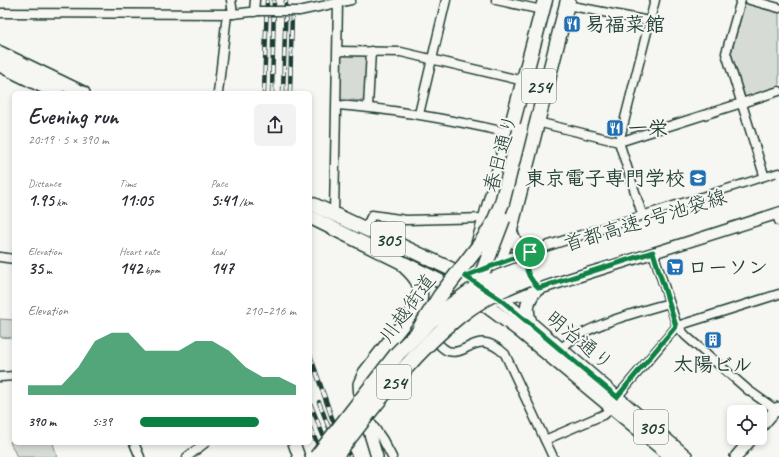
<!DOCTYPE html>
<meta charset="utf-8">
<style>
body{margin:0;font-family:Caveat,"Klee One",sans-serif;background:#f2f2f3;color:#2b2b33;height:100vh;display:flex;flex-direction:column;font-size:15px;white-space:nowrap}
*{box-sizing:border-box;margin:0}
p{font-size:13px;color:#7c7c81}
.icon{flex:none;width:22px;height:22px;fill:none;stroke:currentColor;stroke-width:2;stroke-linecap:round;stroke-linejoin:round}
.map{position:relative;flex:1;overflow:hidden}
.panel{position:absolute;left:12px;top:91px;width:300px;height:354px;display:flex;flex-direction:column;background:#fff;border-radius:6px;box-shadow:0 2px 6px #0003}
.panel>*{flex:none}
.controls{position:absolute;left:727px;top:405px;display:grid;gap:8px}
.controls a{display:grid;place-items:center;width:40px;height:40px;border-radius:6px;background:#fff;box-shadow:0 2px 6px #0003;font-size:20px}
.pin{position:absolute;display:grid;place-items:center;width:34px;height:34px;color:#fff;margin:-17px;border:2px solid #fff;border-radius:50%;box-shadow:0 1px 4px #0007}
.round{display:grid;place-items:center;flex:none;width:42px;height:42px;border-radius:6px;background:#f2f2f3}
.head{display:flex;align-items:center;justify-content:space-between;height:68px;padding:0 16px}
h1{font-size:22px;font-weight:800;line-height:30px}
.figures{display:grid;grid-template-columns:repeat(3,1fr);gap:6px;height:68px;padding:4px 16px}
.figures div{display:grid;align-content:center}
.figures b{font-size:17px;font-weight:800}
.figures small{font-size:11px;font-weight:400}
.figures p{font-size:11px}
.chart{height:112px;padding:8px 16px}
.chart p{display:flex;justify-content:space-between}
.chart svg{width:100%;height:72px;margin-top:4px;fill:#0b8043;opacity:.7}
ul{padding:0 16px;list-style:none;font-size:13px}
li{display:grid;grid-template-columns:64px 48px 1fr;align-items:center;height:30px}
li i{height:10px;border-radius:5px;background:#0b8043}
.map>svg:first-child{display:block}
.park{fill:#d6dbd6;stroke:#7a8c85}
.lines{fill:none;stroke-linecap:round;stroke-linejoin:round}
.minor-casing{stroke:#1f3d34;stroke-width:11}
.tertiary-casing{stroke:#1f3d34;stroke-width:14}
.secondary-casing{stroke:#1f3d34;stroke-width:15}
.primary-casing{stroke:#1f3d34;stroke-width:16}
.trunk-casing{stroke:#1f3d34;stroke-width:17}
.minor{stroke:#f6f6f2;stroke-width:8}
.tertiary{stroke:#f6f6f2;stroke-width:11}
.secondary{stroke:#f6f6f2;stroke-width:12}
.primary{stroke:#f6f6f2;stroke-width:13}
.trunk{stroke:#f6f6f2;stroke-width:14}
.rail-casing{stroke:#1f3d34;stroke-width:4.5}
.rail{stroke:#f6f6f2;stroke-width:3;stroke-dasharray:9;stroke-linecap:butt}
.minor-bridge-casing{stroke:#1f3d34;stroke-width:11;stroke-linecap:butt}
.trunk-bridge-casing{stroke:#1f3d34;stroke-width:17;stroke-linecap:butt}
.motorway-bridge-casing{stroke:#1f3d34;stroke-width:18;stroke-linecap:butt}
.minor-bridge{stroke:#f6f6f2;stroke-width:8}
.trunk-bridge{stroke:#f6f6f2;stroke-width:14}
.motorway-bridge{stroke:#f6f6f2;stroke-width:15}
.route-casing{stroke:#fff;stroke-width:8}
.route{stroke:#0b8043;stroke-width:5}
.labels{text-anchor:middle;stroke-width:4;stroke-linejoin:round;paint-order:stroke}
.shield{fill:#f6f6f2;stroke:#60746d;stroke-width:1}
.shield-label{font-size:19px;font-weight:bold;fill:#1f3d34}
.poi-label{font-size:20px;font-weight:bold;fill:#1f3d34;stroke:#f6f6f2;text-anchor:start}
.street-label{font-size:20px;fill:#1f3d34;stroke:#f6f6f2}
</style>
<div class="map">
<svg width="779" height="457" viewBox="0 0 779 457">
<rect width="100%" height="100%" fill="#f6f6f2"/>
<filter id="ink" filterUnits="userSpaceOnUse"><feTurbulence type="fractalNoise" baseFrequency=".025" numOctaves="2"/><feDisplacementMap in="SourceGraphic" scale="8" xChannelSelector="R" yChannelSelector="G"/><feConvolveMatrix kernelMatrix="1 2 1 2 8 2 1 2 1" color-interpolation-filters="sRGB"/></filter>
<g filter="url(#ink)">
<g class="park">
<polygon points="745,3 779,13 779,86 745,97 731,53"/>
<polygon points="340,53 368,55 365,101 339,99"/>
<polygon points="0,319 14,320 14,338 0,337"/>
<polygon points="14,441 14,443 53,443 57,457 17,457 10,442"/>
</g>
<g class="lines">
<defs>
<g id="minor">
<polyline points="231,0 233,14"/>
<polyline points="496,0 542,10"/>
<polyline points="741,0 726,53 765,178"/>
<polyline points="750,0 779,8"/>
<polyline points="567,5 649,21"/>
<polyline points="299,11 351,0"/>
<polyline points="254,12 255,0"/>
<polyline points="0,13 233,14 259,11"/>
<polyline points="338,51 401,52 524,81"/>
<polyline points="218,93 227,14"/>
<path d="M 337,105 C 396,109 453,120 510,133"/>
<polyline points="368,107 371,51"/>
<polyline points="419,114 446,0"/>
<polyline points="537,122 619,142 779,91"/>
<polyline points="776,213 779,221"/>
<polyline points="334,214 338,3"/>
<polyline points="643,217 619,142 655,0"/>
<polyline points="365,229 372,215 406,220 487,218"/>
<polyline points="653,252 677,326 686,336 748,390 779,412"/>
<polyline points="0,257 14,259"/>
<path d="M 432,337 C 437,342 442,349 448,351 C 468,357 476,327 505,354 L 553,457"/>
<path d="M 561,349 C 582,326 638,312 669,303"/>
<polyline points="0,377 14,376"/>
<polyline points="617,397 677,326 779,294"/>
<polyline points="367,417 383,440 392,457"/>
<polyline points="545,440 605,414 610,406"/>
<polyline points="134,443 140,457"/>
<polyline points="187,457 205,443"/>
</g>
<g id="tertiary">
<polyline points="364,414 377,457"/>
<polyline points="760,428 776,409 779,408"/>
<polyline points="294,443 299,457"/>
<polyline points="736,457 752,438"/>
</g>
<g id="secondary">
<polyline points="510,230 516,243 530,252"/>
<polyline points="492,265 779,175"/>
<polyline points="491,300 520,294 779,212"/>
</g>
<g id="primary">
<polyline points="0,53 83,93"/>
<polyline points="0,65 57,93"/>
<polyline points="310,203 468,277"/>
<polyline points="310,217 480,301 519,330 672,457"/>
<polyline points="486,288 531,324 686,457"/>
<path d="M 531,324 C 524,310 527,297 539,287"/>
<path d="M 361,399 L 360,384 L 365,373 L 420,302 C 423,286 416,277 405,267"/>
</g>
<g id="trunk">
<polyline points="487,288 498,262 510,230 568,0"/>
<polyline points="439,306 465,276 474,260 509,136 545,0"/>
</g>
</defs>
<use href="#minor" class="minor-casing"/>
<use href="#tertiary" class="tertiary-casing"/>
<use href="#secondary" class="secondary-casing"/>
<use href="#primary" class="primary-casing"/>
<use href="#trunk" class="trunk-casing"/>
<use href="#minor" class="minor"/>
<use href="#tertiary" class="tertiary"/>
<use href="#secondary" class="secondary"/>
<use href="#primary" class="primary"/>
<use href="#trunk" class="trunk"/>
<defs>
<g id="rail">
<polyline points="264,93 267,0"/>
<polyline points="272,93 274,0"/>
<polyline points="283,93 286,0"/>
<polyline points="290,93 292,12"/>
<polyline points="310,355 332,418 350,457"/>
<polyline points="319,402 327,423 342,457"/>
<polyline points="310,403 332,457"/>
<polyline points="310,428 324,457"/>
</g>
</defs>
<use href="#rail" class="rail-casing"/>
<use href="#rail" class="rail"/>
<defs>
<polyline id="minor-bridge" points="259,11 299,11"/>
<g id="trunk-bridge">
<polyline points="471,296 482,274 503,219"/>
<polyline points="420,328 440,296 481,243 493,224 502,203 520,131"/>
</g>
<g id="motorway-bridge">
<polyline points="317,457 398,353 430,321 470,292 500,277 535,264 779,185"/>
<path d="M 334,457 C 373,407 410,355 460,315 C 503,281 560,267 612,251 C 668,234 723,216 779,198"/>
</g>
</defs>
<use href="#minor-bridge" class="minor-bridge-casing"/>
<use href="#trunk-bridge" class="trunk-bridge-casing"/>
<use href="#motorway-bridge" class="motorway-bridge-casing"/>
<use href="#minor-bridge" class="minor-bridge"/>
<use href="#trunk-bridge" class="trunk-bridge"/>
<use href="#motorway-bridge" class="motorway-bridge"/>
</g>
</g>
<g class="lines" filter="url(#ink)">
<defs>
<path id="route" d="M 530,252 C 522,266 528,278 539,288 L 653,252 L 676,326 L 617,397 L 500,299 L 465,276 Z"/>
</defs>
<use href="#route" class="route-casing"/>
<use href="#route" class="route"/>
</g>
<defs>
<symbol id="restaurant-square" viewBox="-11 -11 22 22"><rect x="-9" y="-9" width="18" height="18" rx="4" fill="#1f6fb2" stroke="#f6f6f2"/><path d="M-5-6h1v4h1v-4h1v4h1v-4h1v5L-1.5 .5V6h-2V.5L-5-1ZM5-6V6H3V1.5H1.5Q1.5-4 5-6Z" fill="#fff"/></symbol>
<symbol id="university-square" viewBox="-11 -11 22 22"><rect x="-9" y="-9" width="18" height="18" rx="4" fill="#1f6fb2" stroke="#f6f6f2"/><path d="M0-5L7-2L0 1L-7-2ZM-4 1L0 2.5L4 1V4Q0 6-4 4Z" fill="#fff"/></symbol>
<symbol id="supermarket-square" viewBox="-11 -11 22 22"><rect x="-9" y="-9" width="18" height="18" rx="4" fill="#1f6fb2" stroke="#f6f6f2"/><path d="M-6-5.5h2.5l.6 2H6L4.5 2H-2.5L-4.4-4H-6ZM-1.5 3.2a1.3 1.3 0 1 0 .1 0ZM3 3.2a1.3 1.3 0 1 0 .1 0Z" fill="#fff"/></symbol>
<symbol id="building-square" viewBox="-11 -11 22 22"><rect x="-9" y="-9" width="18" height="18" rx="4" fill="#1f6fb2" stroke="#f6f6f2"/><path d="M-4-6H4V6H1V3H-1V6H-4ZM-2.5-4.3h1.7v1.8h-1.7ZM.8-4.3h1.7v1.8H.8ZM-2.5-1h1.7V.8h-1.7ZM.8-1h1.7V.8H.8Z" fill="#fff"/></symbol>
</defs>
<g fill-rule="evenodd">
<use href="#restaurant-square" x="562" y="14" width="20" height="20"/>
<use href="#restaurant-square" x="605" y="118" width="20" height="20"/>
<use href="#university-square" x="688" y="168" width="20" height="20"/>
<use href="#supermarket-square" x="665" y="257" width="20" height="20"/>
<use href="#building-square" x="703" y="330" width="20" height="20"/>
</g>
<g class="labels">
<g class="shield">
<rect x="522" y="69" width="34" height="34" rx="3"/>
<rect x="371" y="222" width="34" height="34" rx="3"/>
<rect x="377" y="365" width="34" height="34" rx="3"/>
<rect x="634" y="410" width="34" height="34" rx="3"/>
</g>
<g class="shield-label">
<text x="539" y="93">254</text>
<text x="388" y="246">305</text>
<text x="394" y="389">254</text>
<text x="651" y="434">305</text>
</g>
<g class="poi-label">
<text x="585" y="31">易福菜館</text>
<text x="628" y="135">一栄</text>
<text x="685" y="185" text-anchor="end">東京電子専門学校</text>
<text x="688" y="274">ローソン</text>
<text x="713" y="371" text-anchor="middle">太陽ビル</text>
</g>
<g class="street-label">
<text transform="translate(500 153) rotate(-75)" y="7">春日通り</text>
<text transform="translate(645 220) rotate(-17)" y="7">首都高速5号池袋線</text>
<text transform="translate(407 308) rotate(-54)" y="7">川越街道</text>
<text transform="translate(580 340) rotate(40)" y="7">明治通り</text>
</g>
</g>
</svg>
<div class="controls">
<a><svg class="icon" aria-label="locate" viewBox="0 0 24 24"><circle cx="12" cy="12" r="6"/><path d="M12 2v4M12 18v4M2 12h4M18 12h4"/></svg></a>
</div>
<div class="pin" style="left:530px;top:252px;background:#1e9e55"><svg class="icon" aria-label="arrive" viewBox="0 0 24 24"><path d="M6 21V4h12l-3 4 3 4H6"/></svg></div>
<section class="panel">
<div class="head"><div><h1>Evening run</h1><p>20:19 · 5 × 390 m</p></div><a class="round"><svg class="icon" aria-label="share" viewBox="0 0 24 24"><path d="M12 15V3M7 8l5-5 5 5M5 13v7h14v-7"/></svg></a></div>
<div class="figures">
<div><p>Distance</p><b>1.95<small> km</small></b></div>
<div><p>Time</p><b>11:05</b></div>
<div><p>Pace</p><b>5:41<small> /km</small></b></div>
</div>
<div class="figures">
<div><p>Elevation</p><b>35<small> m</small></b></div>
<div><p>Heart rate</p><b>142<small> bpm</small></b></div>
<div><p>kcal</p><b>147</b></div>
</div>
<div class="chart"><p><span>Elevation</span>210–216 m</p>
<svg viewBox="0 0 160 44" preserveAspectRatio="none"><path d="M0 44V38L10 38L20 38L30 27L40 11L50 6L60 6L70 17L80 17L90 17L100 11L110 11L120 17L130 27L140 33L150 33L160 38V44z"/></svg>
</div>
<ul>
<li><b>390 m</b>5:39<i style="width:76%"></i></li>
</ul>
</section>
</div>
